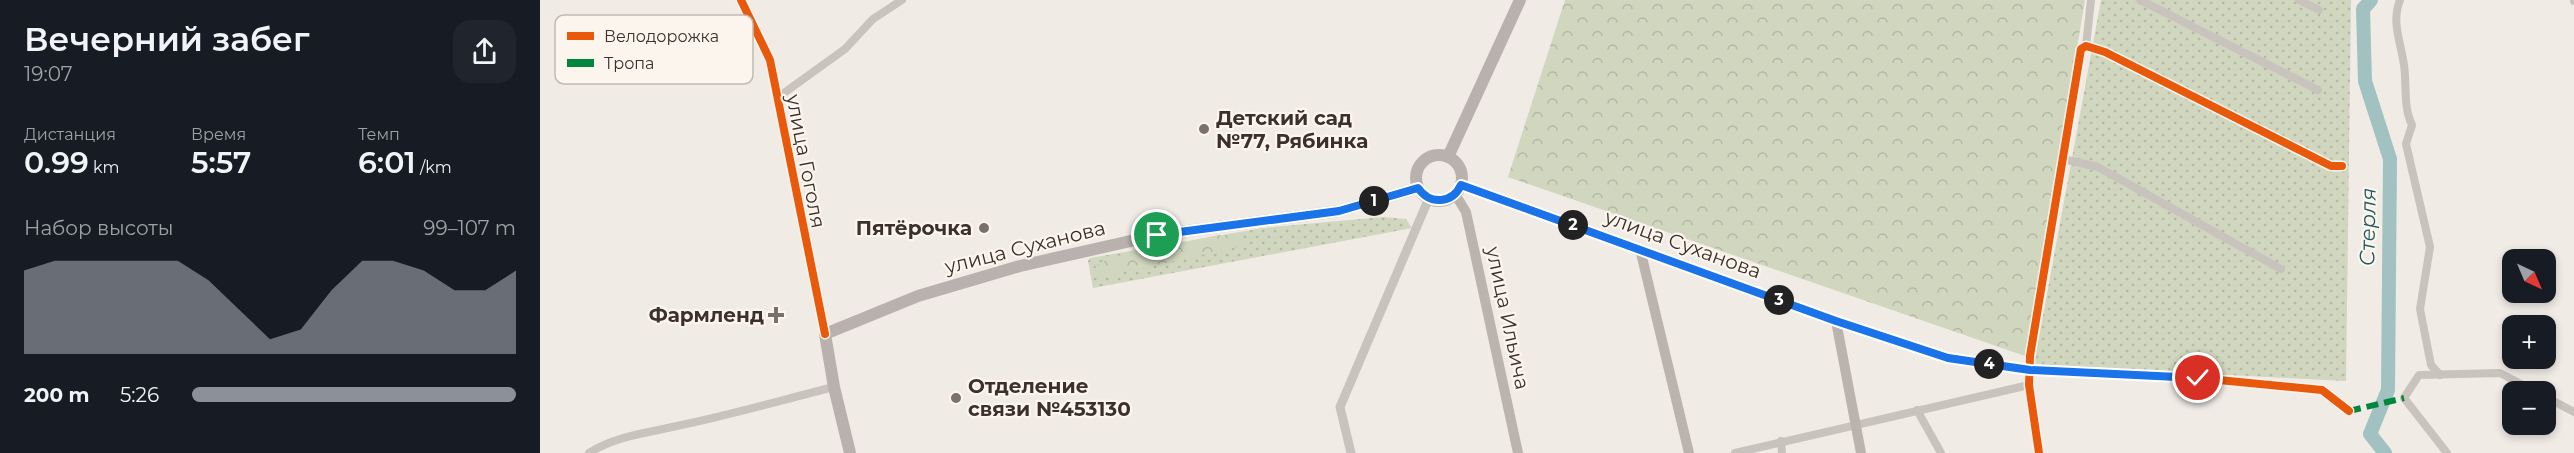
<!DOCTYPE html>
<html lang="ru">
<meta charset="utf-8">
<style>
body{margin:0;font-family:Montserrat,sans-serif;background:#20242c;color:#f1f3f6;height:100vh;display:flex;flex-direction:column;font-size:22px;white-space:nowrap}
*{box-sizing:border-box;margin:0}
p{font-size:20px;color:#9ea1a6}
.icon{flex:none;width:33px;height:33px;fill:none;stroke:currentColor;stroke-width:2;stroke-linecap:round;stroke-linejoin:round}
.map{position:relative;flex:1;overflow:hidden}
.panel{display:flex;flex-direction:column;background:#171b24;width:540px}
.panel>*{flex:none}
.needle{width:39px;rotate:136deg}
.fabs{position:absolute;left:1962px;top:249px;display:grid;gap:12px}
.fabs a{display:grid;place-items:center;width:54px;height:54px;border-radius:12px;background:#171b24;box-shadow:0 3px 9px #0003;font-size:30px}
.pin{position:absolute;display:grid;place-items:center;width:51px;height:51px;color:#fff;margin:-26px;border:3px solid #fff;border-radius:50%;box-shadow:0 2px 6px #0007}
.km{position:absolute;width:30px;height:30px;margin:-15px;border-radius:50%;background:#222;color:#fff;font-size:16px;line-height:30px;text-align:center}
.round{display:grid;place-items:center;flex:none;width:63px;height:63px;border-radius:18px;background:#20242c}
.summary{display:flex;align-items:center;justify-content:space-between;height:102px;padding:0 24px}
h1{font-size:33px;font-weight:600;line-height:45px}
.stats{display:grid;grid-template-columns:repeat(3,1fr);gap:9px;height:102px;padding:6px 24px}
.stats div{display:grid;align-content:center}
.stats b{font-size:30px;font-weight:600}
.stats small{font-size:16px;font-weight:400}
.stats p{font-size:16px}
.chart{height:168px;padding:12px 24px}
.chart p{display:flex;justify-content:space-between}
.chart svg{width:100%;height:108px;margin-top:6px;fill:#8c9099;opacity:.7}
ul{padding:0 24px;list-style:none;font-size:20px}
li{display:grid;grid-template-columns:96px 72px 1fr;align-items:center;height:45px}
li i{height:15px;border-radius:8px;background:#8c9099}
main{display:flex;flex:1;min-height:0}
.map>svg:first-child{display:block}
.grass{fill:url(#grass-dots)}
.forest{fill:url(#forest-crowns)}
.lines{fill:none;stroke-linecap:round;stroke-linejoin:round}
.river{stroke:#a1c2c1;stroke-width:14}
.minor{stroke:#c9c3be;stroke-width:8}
.tertiary{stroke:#c9c3be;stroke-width:9}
.secondary{stroke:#bab3ae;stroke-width:10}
.primary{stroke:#b8b1ad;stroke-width:12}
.quiet{stroke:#00873e;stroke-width:6;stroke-dasharray:12 6;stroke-linecap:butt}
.cycleway-casing{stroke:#fbf5ee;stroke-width:11}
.cycleway{stroke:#e8590c;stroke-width:8}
.route-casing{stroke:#fff;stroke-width:12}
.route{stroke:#1a73e8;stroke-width:8}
.poi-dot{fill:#7a716c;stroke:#fbf5ee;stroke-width:2}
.labels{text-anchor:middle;stroke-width:4.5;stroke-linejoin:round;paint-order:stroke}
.poi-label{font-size:20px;font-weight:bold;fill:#3b302b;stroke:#fbf5ee;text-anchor:start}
.street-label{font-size:20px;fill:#3b302b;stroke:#fbf5ee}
.water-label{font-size:21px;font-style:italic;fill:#1f5a5e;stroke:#fbf5ee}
.key{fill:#fbf5ee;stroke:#c1bab4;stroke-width:1.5}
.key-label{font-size:16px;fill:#3b302b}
</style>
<main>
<section class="panel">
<div class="summary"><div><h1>Вечерний забег</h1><p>19:07</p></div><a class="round"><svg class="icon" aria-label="share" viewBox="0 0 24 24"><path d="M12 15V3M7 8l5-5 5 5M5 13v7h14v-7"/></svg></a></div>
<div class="stats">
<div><p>Дистанция</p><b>0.99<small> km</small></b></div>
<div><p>Время</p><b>5:57</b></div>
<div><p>Темп</p><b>6:01<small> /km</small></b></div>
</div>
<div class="chart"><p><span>Набор высоты</span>99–107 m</p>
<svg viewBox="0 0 160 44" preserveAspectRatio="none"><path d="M0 44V10L10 6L20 6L30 6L40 6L50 6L60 14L70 26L80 38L90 34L100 18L110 6L120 6L130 10L140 18L150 18L160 10V44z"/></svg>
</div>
<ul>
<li><b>200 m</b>5:26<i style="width:100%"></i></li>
</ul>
</section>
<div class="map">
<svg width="2034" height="453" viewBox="0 0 2034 453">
<defs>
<pattern id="grass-dots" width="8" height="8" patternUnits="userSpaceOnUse" patternTransform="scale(1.5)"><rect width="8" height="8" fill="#d1d6bf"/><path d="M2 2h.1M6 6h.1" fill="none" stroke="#b4b8a4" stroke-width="1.8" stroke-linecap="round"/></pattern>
<pattern id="forest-crowns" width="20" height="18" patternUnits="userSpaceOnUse" patternTransform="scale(1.5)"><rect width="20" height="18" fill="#d1d6bf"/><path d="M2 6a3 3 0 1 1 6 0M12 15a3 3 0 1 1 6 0" fill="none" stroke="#b4b8a4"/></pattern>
</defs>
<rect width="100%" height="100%" fill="#f0ebe5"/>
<g class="grass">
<polygon points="1561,0 1811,0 1806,381 1494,365"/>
<polygon points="843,217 866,219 872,228 553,288 548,261 550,258 723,228"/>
</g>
<g class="forest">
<polygon points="1025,0 1545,0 1485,356 968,177"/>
<polygon points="679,235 701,235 704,240 702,246 557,278 554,273 556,266 572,257"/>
</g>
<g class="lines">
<polyline class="river" points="1831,0 1823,9 1825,81 1850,159 1848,390 1830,434 1845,453"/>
<g class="minor">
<polyline points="1600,0 1778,90"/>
<polyline points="1759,0 1779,10"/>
<path d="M 1860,0 C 1851,22 1861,43 1864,65 C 1867,85 1863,107 1872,125 L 1866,144 L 1890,247 L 1880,309 L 1891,365 L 1900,375"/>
<polyline points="2034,0 2034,1"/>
<polyline points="1546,46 1551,0"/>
<polyline points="237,98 305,49 333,19 362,0"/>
<polyline points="1523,159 1558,167 1741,269"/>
<polyline points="1296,321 1408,358 1490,370 1658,378 1782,390 1809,411"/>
<polyline points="2006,397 2034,412"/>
<polyline points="1377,410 1401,453"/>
<polyline points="1241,441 1242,453"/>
<path d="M 49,453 C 76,436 107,433 137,426 C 190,415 242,400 294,387"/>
<polyline points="1195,453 1489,385"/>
<polyline points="1499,453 1489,385 1490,356 1541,49 1546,46 1565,52 1791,166 1802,166"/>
<polyline points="1907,453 1864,398 1879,375 1960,373 1996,392"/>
</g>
<g class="tertiary">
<polyline points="201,0 230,60 285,334"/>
<polyline points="811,453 800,407 889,198"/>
</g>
<g class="secondary">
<polyline points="921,185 1296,321 1321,453"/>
<polyline points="915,194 926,212 978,453"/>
<polyline points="1100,249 1149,453"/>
</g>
<g class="primary">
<circle cx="899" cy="178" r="23"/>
<polyline points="908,157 980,0"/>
<polyline points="310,453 294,387 285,334 378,296 480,266 617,235 799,211 878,188"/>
</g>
<polyline class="quiet" points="1809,411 1864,398"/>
<defs>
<g id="cycleway">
<polyline points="201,0 230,60 285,334"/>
<polyline points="1296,321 1408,358 1490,370 1658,378 1782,390 1809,411"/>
<polyline points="1499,453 1489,385 1490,356 1541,49 1546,46 1565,52 1791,166 1802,166"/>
</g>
</defs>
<use href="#cycleway" class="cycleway-casing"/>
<use href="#cycleway" class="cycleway"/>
</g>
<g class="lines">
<defs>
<path id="route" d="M 617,235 L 799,211 L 878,188 C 890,205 912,204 921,185 L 1296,321 L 1408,358 L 1490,370 L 1658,378"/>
</defs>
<use href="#route" class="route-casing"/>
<use href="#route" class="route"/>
</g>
<g class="poi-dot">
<circle cx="664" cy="129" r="6"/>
<circle cx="444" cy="228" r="6"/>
<path d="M233 306h6v6h6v6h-6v6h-6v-6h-6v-6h6z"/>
<circle cx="416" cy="398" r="6"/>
</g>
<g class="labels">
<g class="poi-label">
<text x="676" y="125">Детский сад<tspan x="676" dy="23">№77, Рябинка</tspan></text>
<text x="432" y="235" text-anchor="end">Пятёрочка</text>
<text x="224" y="322" text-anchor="end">Фармленд</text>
<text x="428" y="393">Отделение<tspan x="428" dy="23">связи №453130</tspan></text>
</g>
<g class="street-label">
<text transform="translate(266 161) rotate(79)" y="7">улица Гоголя</text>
<text transform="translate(1143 244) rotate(20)" y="7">улица Суханова</text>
<text transform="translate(485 247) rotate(-14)" y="7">улица Суханова</text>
<text transform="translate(968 318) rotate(78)" y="7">улица Ильича</text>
</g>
<g class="water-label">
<text transform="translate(1828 227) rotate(-89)" y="7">Стерля</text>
</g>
</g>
<rect x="15" y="15" width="198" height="69" rx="9" class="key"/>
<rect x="27" y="32" width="27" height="8" fill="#e8590c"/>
<rect x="27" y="59" width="27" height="8" fill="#00873e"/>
<g class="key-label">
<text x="64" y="42">Велодорожка</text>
<text x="64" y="69">Тропа</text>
</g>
</svg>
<div class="fabs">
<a><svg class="needle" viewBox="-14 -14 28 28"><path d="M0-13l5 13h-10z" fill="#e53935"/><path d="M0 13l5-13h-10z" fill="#9ea1a6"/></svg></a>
<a>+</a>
<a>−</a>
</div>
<div class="pin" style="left:617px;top:235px;background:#1e9e55"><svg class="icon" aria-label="arrive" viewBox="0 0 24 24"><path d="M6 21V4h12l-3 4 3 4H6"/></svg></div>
<div class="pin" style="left:1658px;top:378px;background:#d93025"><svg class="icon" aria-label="check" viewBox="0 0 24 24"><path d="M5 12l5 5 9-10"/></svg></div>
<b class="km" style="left:834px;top:201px">1</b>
<b class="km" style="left:1033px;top:225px">2</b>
<b class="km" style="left:1239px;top:300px">3</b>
<b class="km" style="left:1449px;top:364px">4</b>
</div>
</main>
